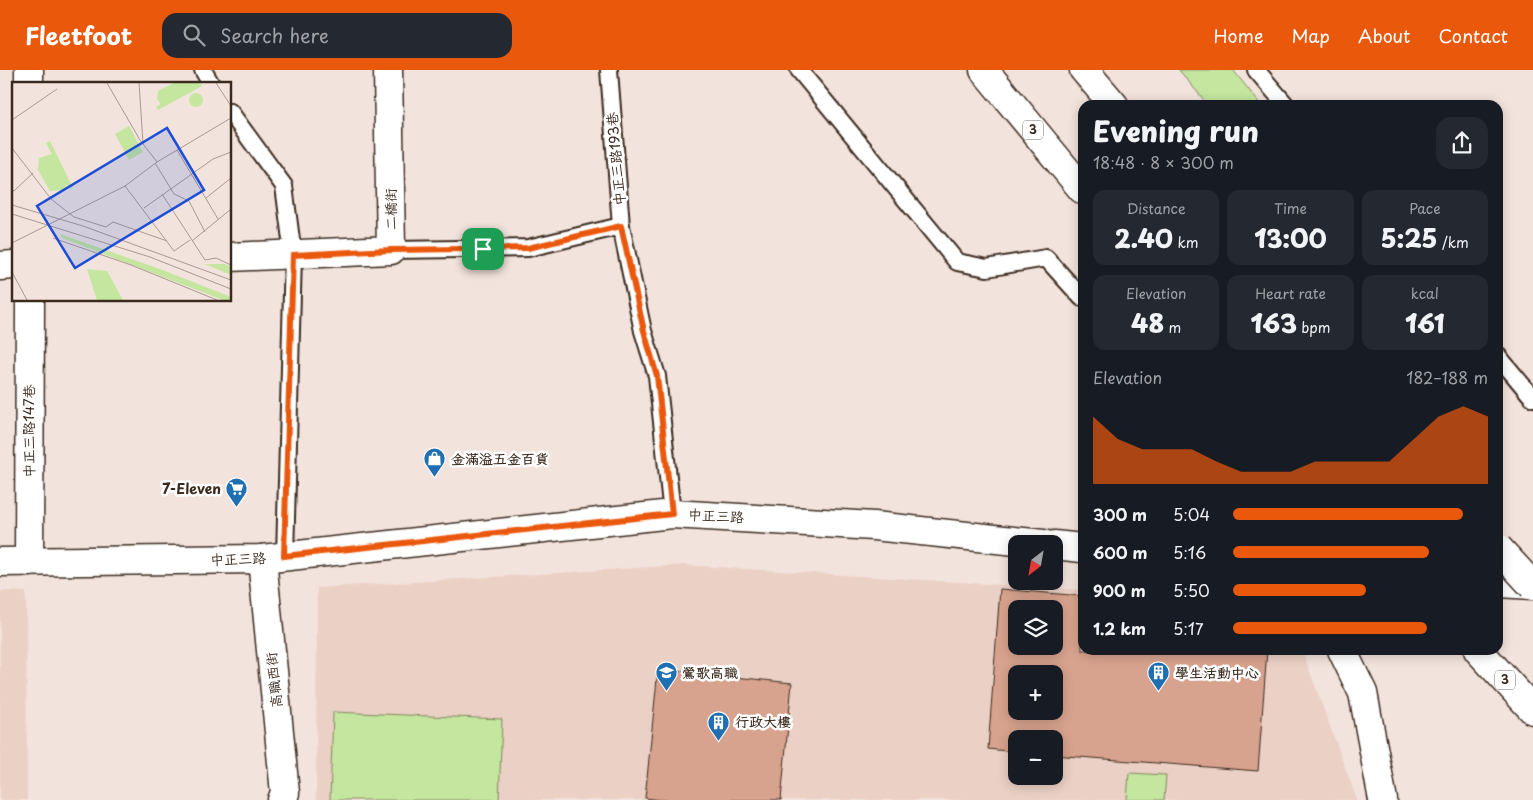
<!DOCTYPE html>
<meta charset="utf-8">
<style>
body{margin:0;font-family:"Playpen Sans","LXGW WenKai TC",sans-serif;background:#242831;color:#f1f3f6;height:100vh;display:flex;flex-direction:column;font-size:19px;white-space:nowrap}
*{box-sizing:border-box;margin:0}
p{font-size:16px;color:#9ea1a6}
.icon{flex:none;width:28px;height:28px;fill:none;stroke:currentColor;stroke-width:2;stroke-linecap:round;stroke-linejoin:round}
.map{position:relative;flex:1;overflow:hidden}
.drawer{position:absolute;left:1078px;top:30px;width:425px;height:555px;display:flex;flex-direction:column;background:#171b24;border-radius:15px;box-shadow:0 2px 12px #0003}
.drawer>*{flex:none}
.needle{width:32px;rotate:211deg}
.fabs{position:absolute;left:1008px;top:465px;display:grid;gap:10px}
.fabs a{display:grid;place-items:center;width:55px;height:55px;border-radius:10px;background:#171b24;box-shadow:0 2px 12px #0003;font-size:25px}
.pin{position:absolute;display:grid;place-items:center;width:42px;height:42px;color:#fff;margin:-21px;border-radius:10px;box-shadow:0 2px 8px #0006}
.round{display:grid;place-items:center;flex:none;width:52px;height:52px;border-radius:15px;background:#242831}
.summary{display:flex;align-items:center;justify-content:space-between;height:85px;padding:0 15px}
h1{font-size:28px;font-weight:800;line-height:38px}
.stats{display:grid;grid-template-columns:repeat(3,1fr);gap:8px;height:85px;padding:5px 15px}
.stats div{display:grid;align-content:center;border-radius:12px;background:#242831;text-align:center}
.stats b{font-size:25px;font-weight:800}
.stats small{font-size:14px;font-weight:400}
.stats p{font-size:14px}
.chart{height:140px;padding:10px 15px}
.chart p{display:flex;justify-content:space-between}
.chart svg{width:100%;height:90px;margin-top:5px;fill:#ea580c;opacity:.7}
ul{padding:0 15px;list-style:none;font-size:16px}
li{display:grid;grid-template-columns:80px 60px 1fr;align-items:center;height:38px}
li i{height:12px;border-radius:6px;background:#ea580c}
header{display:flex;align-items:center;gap:30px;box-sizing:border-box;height:70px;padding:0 25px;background:#ea580c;color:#fff}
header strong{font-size:24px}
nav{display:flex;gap:28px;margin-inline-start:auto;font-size:18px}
.search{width:350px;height:45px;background:#242831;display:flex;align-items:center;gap:12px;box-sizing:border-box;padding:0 18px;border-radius:15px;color:#9ea1a6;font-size:19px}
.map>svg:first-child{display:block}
.built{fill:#ebd0c5;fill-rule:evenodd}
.green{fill:#c4e69f;stroke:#80885e}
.building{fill:#d8a38e;stroke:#3b2a1e;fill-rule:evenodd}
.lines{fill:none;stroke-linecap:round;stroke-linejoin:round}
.lane-casing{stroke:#3b2a1e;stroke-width:20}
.street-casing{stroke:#3b2a1e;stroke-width:31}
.secondary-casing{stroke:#3b2a1e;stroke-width:31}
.highway-casing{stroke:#3b2a1e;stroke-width:31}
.lane{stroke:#fff;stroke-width:16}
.street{stroke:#fff;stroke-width:28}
.secondary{stroke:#fff;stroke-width:28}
.highway{stroke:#fff;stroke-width:28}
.highway-bridge-casing{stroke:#3b2a1e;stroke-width:31;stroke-linecap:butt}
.highway-bridge{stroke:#fff;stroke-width:28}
.route-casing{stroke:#fff;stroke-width:10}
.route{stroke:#ea580c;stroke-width:6}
.labels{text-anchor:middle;stroke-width:5;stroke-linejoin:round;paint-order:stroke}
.shield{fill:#fff;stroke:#766a62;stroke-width:1}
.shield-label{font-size:12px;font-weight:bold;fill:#3b2a1e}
.street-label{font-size:14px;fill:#3b2a1e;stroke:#fff}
.poi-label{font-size:14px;font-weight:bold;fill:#3b2a1e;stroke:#fff;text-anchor:start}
.inset-road{fill:none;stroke:#a99991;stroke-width:1}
.view{fill:#1d4ed8;fill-opacity:0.15;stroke:#1d4ed8;stroke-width:2.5}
.inset-edge{fill:none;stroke:#3b2a1e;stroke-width:2.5}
</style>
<header>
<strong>Fleetfoot</strong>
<div class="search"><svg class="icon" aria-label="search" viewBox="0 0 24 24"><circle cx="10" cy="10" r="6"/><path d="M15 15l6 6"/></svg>Search here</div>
<nav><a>Home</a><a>Map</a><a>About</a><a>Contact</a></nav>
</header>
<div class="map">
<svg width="1533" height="730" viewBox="0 0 1533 730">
<rect width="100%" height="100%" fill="#f3e3dd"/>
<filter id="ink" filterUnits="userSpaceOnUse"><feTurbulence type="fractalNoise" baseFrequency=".02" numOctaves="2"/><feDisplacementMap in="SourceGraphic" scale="10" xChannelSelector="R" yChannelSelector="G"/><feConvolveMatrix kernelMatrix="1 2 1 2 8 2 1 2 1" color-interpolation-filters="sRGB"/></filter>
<g filter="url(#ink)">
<g class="built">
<path d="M 684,495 L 1082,520 L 1082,580 L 1302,580 L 1357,730 L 316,730 L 317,518 ZM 1016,539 L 1054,539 L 1054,576 L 1016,576 ZM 1016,604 L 1054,604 L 1054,641 L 1016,641 ZM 1016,669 L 1054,669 L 1054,706 L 1016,706 Z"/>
<polygon points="0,521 26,522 27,730 0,730"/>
</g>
<g class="green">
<polygon points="1179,0 1233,0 1261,35 1208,35"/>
<polygon points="333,642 502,649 499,730 330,730"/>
<polygon points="1129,703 1166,705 1164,730 1127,730"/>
</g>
<g class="building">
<path d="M 1000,519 L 1082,526 L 1082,580 L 1267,580 L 1258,701 L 1054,685 L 1054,669 L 1016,669 L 1016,682 L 988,679 ZM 1016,539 L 1054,539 L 1054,576 L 1016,576 ZM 1016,604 L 1054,604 L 1054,641 L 1016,641 Z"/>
<polygon points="658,599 792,613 781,730 662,730 645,728"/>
</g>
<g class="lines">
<defs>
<g id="lane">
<polyline points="203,0 211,14"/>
<polyline points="609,0 621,156 643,261 657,306 672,444"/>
<polyline points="799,0 957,192 987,198 1046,188 1082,228"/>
<polyline points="1256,0 1286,35"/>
<polyline points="230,42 284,116 293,185 285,486"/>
<polyline points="391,180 528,178 621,156"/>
<polyline points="1498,286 1533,328"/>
</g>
<g id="street">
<polyline points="29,0 29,14"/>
<polyline points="230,187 391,180 388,0"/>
<polyline points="0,196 14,195"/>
<polyline points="262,489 285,723 282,730"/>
<polyline points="29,492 30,230"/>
<polyline points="1342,580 1363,623 1383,730"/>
</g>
<g id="secondary">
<polyline points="1054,475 1082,478"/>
<polyline points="0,492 262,489 672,444 874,456 1043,474"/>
<polyline points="1498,513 1533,515"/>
</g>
<g id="highway">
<polyline points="984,0 1082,119"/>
<polyline points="1084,0 1114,35"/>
<polyline points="1478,580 1533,640"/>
</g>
</defs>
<use href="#lane" class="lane-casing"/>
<use href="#street" class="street-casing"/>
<use href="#secondary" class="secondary-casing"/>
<use href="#highway" class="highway-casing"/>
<use href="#lane" class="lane"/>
<use href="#street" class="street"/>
<use href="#secondary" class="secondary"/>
<use href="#highway" class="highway"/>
<defs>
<polyline id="highway-bridge" points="1498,478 1533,516"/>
</defs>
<use href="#highway-bridge" class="highway-bridge-casing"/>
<use href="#highway-bridge" class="highway-bridge"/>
</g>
</g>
<g class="lines" filter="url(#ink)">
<defs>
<polygon id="route" points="621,156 644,261 657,306 672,444 284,486 293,185 391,180 528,178"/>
</defs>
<use href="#route" class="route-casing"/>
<use href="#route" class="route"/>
</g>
<defs>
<symbol id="shop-pin" viewBox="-11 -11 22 30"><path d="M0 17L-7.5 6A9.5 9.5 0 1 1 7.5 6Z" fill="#1f6fb2" stroke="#fff"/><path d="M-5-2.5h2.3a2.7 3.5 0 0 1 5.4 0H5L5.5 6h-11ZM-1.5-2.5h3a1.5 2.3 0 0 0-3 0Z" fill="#fff"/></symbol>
<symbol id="supermarket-pin" viewBox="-11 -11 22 30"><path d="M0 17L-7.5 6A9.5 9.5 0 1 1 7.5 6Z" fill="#1f6fb2" stroke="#fff"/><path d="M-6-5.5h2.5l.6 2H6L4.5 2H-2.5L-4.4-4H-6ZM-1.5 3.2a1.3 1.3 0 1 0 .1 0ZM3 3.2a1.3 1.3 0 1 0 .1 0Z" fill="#fff"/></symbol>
<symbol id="school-pin" viewBox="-11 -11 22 30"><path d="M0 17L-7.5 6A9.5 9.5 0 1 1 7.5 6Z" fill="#1f6fb2" stroke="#fff"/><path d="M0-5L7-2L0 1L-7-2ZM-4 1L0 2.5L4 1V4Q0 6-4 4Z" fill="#fff"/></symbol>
<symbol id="building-pin" viewBox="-11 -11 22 30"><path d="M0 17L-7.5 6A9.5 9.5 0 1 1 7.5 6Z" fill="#1f6fb2" stroke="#fff"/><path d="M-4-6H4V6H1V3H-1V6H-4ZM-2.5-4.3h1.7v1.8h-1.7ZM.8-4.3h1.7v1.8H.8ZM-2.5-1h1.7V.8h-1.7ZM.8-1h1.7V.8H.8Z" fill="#fff"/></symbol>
</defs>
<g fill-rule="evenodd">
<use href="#shop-pin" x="422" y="376" width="25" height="34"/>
<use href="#supermarket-pin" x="224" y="406" width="25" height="34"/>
<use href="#school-pin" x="654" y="590" width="25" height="34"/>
<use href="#building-pin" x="1146" y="590" width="25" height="34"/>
<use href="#building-pin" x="706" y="640" width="25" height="34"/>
</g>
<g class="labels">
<g class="shield">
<rect x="1023" y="50.5" width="20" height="19" rx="4"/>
<rect x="1495" y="600.5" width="20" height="19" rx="4"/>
</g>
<g class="shield-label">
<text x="1033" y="64">3</text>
<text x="1505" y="614">3</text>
</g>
<g class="street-label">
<text transform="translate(616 89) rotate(-95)" y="5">中正三路193巷</text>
<text transform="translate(391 139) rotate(-91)" y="5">二橋街</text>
<text transform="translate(29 361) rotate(-90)" y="5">中正三路147巷</text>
<text transform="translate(716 446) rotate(3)" y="5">中正三路</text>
<text transform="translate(238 489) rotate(-2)" y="5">中正三路</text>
<text transform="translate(274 610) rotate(-96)" y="5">高職西街</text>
</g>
<g class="poi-label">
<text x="451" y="394">金滿溢五金百貨</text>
<text x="221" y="424" text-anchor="end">7-Eleven</text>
<text x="682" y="608">鶯歌高職</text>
<text x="1175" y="608">學生活動中心</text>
<text x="735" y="657">行政大樓</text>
</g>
</g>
<g transform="translate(12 12)">
<rect width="219" height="219" fill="#f3e3dd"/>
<path d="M 162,1 L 188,1 L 190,4 L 146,28 L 144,25 L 149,22 L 145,17 L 146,9 ZM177 18a7 7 0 1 1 14 0a7 7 0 1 1-14 0ZM 117,44 L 131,70 L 117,78 L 103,52 ZM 38,59 L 61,106 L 58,107 L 55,103 L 51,108 L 38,109 L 26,88 L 27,76 L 40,72 L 34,61 ZM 48,152 L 148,187 L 219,215 L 219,218 L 211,218 L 50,156 ZM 193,182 L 213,182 L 219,185 L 219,193 ZM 75,187 L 95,189 L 111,218 L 85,218 Z" fill="#c4e69f"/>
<path class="inset-road" d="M 95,1 L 128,58 L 145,80M 127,1 L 131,61M 204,1 L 219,24M 0,38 L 45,7M 0,66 L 39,117 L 62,135 L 94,145 L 101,140 L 155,159M 165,68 L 206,137M 143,81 L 162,112 L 177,119 L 193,150M 113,104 L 162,169 L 178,158M 0,107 L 2,109 L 21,91M 150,112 L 193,178 L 204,176 L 219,183M 194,116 L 219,96M 0,123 L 71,144 L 219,198M 132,126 L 201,77 L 219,70M 0,132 L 138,175 L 219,207M 41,156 L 119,183 L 205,218M 180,159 L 219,127M 0,161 L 113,104 L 145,80 L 219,36M 0,190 L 15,218"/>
<path class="view" d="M 155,46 L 192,108 L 63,186 L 25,124 Z"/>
<rect width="219" height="219" class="inset-edge"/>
</g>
</svg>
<div class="fabs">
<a><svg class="needle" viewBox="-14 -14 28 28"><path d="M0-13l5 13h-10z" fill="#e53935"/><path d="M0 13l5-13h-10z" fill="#9ea1a6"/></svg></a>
<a><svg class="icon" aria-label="layers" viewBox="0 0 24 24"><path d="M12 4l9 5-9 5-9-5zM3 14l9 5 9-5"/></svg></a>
<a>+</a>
<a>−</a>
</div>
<div class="pin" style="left:483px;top:179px;background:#1e9e55"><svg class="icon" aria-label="arrive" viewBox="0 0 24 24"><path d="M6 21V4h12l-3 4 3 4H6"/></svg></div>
<section class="drawer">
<div class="summary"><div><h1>Evening run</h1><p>18:48 · 8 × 300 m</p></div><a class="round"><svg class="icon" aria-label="share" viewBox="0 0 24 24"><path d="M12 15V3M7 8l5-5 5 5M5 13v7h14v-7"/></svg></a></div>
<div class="stats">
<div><p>Distance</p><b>2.40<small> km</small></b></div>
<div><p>Time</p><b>13:00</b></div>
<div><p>Pace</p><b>5:25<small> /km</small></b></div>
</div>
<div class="stats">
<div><p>Elevation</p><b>48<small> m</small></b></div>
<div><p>Heart rate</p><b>163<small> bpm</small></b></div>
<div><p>kcal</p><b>161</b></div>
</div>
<div class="chart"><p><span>Elevation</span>182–188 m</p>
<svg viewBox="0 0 160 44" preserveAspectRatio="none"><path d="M0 44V11L10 22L20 27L30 27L40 27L50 33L60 38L70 38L80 38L90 33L100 33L110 33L120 33L130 22L140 11L150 6L160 11V44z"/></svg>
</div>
<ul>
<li><b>300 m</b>5:04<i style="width:90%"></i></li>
<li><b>600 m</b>5:16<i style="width:77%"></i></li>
<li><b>900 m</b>5:50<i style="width:52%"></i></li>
<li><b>1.2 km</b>5:17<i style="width:76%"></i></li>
</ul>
</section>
</div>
